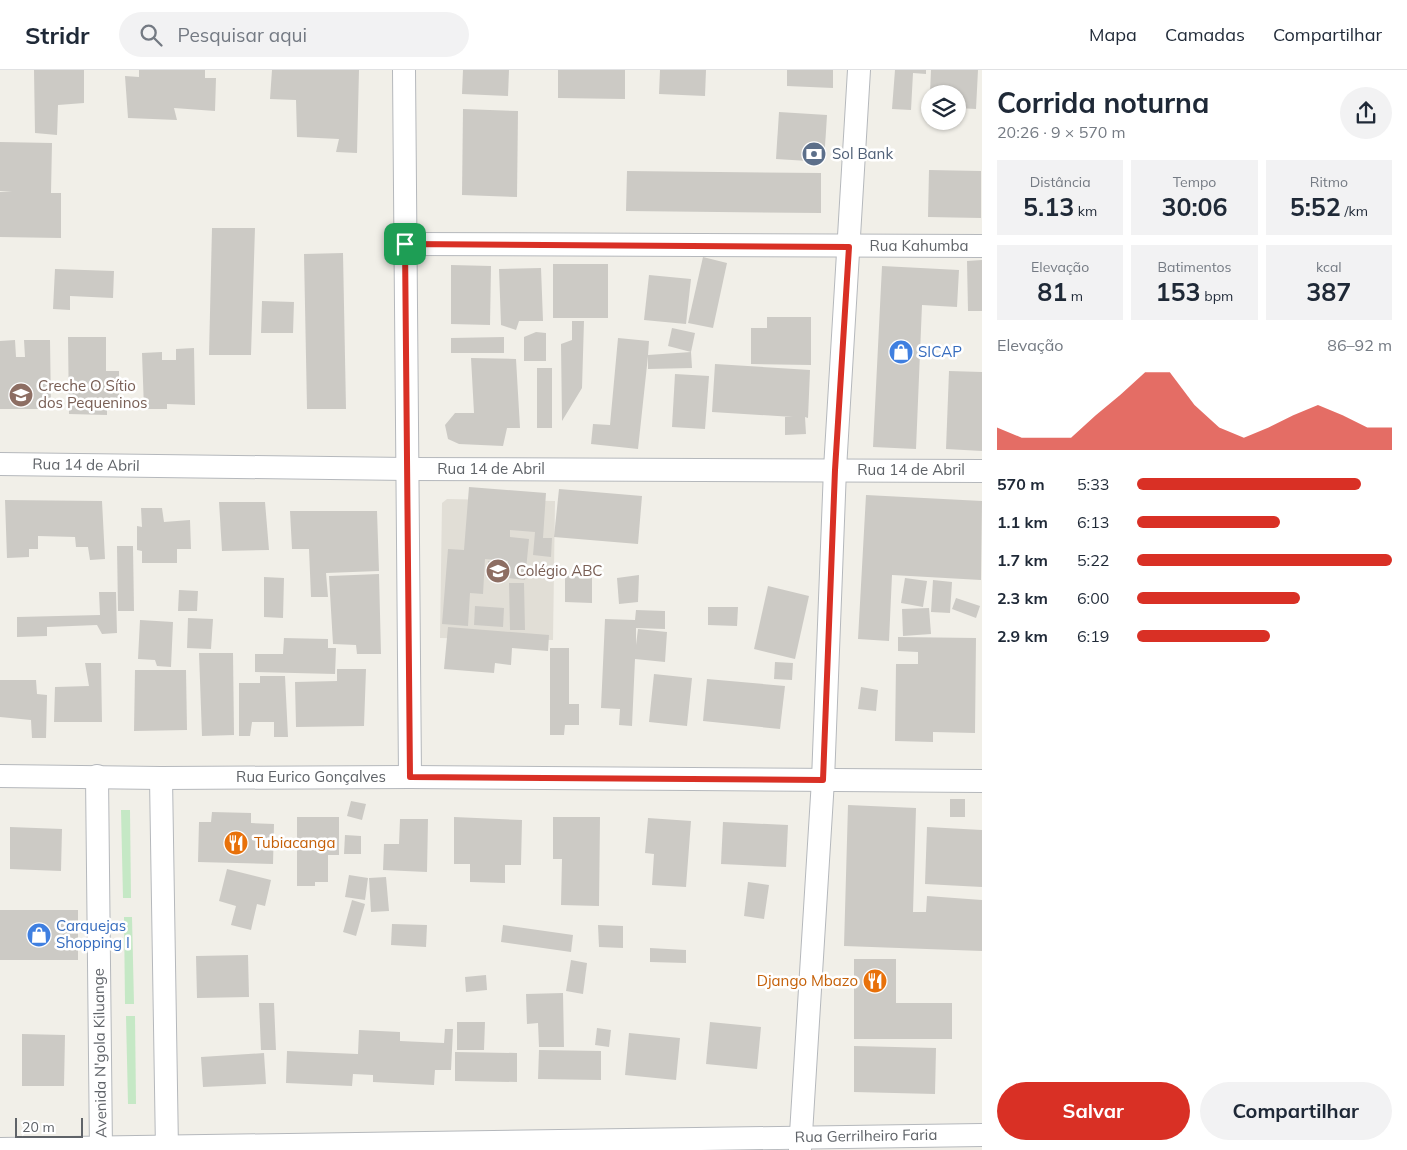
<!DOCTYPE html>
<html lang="pt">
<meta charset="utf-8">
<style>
body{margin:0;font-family:Mulish,sans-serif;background:#f2f2f3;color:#1f2937;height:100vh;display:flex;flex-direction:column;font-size:19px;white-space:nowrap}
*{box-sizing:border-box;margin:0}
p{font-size:16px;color:#747a83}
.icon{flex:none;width:28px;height:28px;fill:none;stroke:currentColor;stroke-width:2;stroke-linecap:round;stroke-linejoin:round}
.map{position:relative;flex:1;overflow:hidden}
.drawer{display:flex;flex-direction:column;background:#fff;width:425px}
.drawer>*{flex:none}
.controls{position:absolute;left:921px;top:15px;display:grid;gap:10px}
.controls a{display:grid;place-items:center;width:45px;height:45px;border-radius:50%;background:#fff;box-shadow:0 1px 4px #0004;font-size:25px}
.scale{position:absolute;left:15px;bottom:12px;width:68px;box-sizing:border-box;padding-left:5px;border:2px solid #5f6368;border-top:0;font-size:14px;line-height:18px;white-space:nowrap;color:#5f6368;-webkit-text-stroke:4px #fff;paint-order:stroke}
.pin{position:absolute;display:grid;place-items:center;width:42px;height:42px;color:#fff;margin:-21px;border-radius:10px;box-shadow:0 2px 8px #0006}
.round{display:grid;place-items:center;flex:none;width:52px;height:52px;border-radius:26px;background:#f2f2f3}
.overview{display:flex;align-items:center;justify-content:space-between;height:85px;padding:0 15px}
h1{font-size:28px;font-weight:700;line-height:38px}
.stats{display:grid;grid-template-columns:repeat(3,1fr);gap:8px;height:85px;padding:5px 15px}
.stats div{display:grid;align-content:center;border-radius:0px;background:#f2f2f3;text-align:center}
.stats b{font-size:25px;font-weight:700}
.stats small{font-size:14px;font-weight:400}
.stats p{font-size:14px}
.chart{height:140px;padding:10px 15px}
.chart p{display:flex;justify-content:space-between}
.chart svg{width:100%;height:90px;margin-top:5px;fill:#d93025;opacity:.7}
.action{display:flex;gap:10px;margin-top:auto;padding:10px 15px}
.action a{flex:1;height:58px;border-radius:30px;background:#d93025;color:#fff;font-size:20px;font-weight:700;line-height:58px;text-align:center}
.action a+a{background:#f2f2f3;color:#1f2937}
ul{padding:0 15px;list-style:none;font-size:16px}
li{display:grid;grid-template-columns:80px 60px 1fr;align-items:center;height:38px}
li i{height:12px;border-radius:6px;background:#d93025}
header{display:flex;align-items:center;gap:30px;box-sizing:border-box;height:70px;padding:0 25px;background:#fff;border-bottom:1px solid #e0e1e3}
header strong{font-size:24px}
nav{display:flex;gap:28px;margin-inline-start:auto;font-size:18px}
.search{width:350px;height:45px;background:#f2f2f3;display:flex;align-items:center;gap:12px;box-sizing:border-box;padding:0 18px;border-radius:28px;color:#747a83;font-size:19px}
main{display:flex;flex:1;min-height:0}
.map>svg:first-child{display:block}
.education{fill:#e1ded6}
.green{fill:#c5e8c5}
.building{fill:#cccac5}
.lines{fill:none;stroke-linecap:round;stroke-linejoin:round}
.minor-casing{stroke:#b5b8bc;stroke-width:24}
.minor{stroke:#fff;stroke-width:22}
.route-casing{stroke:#fff;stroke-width:10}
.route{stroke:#d93025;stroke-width:6}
.labels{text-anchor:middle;stroke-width:5;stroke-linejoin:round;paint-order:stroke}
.service-label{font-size:15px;fill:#4e5e75;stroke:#fff;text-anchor:start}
.street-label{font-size:15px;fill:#5f6368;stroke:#fff}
.shop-label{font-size:15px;fill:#366cbe;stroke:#fff;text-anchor:start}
.education-label{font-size:15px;fill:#785e54;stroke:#fff;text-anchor:start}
.food-label{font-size:15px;fill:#c56008;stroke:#fff;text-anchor:start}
</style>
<header>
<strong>Stridr</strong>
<div class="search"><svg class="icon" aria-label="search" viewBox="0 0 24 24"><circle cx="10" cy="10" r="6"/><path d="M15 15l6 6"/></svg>Pesquisar aqui</div>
<nav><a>Mapa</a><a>Camadas</a><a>Compartilhar</a></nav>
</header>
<main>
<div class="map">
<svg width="982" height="1080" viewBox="0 0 982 1080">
<rect width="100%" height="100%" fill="#f1efe8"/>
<polygon class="education" points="447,429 555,431 553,570 440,568 442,433"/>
<g class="green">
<polygon points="121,740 130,740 131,828 123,828"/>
<polygon points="124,847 132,847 134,934 125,934"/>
<polygon points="126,946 135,946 136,1034 128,1034"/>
</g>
<g class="building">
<polygon points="34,0 84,0 84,33 58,35 57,65 35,63"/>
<polygon points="139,0 205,0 205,8 216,8 215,41 174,38 177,50 128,48 125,6 139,7"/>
<polygon points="272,0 359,0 357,83 336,82 339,69 297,67 296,30 270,29"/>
<polygon points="463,0 509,0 508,26 462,24"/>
<polygon points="558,0 625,0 625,29 558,28"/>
<polygon points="660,0 706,0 705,26 659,24"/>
<polygon points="787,0 833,0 833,18 787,16"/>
<polygon points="895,0 926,0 926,4 913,3 911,40 892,39"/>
<polygon points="931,0 978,0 976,39 958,38 958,24 930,24"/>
<polygon points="463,39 518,41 517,127 462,125"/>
<polygon points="779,42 827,45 824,92 776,89"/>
<polygon points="0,72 52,73 51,123 61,123 61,168 0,167 0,122 12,122 0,121"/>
<polygon points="929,100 981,101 981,148 928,147"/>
<polygon points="627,101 821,103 821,143 626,141"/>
<polygon points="212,158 255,158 251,285 209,285"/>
<polygon points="343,183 346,339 307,339 304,184"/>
<polygon points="703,187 727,193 713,258 688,253"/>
<polygon points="982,190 982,241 968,241 967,191"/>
<rect x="553" y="194" width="55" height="54"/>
<polygon points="451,195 491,196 490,255 451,254"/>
<polygon points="882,196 959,200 957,237 922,235 916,379 873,377"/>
<polygon points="541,198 543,251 519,251 516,260 501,255 499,199"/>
<polygon points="55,199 114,201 113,228 70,226 70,240 53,239"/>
<polygon points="649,205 691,209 686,254 644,250"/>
<polygon points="262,231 294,232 293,263 261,263"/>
<polygon points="767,247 811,247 811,295 751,294 751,258 767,258"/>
<polygon points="572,251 584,251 582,318 562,351 561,274 572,270"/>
<polygon points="672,258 695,263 691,282 668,276"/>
<polygon points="536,262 546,263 546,291 524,291 524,267"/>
<polygon points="68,267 106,267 106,301 119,301 119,334 107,333 107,345 69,344"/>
<polygon points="504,267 504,283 451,283 451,268"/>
<polygon points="618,268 649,271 648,285 691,282 692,298 648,299 648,286 638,379 591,374 593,354 610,355"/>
<polygon points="15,270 16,287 25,287 24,270 50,270 51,339 0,339 0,271"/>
<polygon points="194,278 195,335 167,334 167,339 144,339 142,283 162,282 162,290 176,290 176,279"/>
<polygon points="471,288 516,289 520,358 507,358 503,376 459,374 448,369 445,355 455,343 474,343"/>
<polygon points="715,294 810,300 808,348 805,347 806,364 785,365 785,347 793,347 712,342"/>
<rect x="537" y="298" width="15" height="60"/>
<polygon points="949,301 982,302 982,381 946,379"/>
<polygon points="675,304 709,306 705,359 672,357"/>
<polygon points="469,417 546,423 543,468 552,468 551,487 533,485 535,462 510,460 510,467 529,469 525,510 507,508 508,491 485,489 483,524 470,523 468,556 442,554 448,479 464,480"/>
<polygon points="559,419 642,426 638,474 554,467"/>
<polygon points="866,425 982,431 981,510 892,505 889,571 858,569"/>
<polygon points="5,430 102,431 105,489 90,490 88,477 76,477 75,467 38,466 38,479 29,479 29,487 7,488"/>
<polygon points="219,432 265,432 269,480 222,481"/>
<polygon points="141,438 162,438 164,452 190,450 191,479 177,479 177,493 142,493 142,481 137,480 137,456 142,457"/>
<polygon points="290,441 377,441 379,501 326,503 328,527 311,527 309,479 292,479"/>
<polygon points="117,476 133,476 134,541 118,541"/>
<polygon points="488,491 505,492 505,510 488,508"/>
<polygon points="379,504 381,584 357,584 356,575 333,574 329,506"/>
<polygon points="639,505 638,532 619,534 617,508"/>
<polygon points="565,506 592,507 592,533 565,532"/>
<polygon points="264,507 284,508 283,548 264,547"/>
<polygon points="905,508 927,511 923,537 901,533"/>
<polygon points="933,510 952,512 950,543 931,542"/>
<polygon points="509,513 524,513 525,560 510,560"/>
<polygon points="768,516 809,526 795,589 754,579"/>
<polygon points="179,520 198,521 197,541 178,541"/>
<polygon points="99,522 116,522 117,563 102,564 97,555 47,557 47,566 17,567 17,547 100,545"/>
<polygon points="956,528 980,536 976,548 952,539"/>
<polygon points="475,536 504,538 503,557 474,555"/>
<polygon points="708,537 738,537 737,556 708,555"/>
<polygon points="929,538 931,564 903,566 902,539"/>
<polygon points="636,540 665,541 665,559 636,558 636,575 638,559 667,562 665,592 635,589 632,656 619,655 620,639 601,638 605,549 635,550"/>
<polygon points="188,548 213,549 211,579 187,578"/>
<polygon points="140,550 173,552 171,597 157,596 155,590 138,589"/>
<polygon points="448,557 549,565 548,581 512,578 511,595 495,593 494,603 444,599"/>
<polygon points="898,567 976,568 975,663 933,662 933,672 895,671 896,594 918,594 918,582 898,581"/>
<polygon points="284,568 328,569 328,578 336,578 335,604 255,602 255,584 283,584"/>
<polygon points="550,578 569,578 569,634 579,634 579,655 565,655 564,665 550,665"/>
<polygon points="199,583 233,583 234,665 202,666"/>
<polygon points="775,592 793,593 792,610 774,609"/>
<polygon points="85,593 101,593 102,652 54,652 55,617 89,616"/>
<polygon points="337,599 366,599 364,656 296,657 295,612 337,611"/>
<polygon points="135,600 186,600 187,660 134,661"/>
<polygon points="654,604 692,608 687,656 649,652"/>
<polygon points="260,606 285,606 288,667 274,667 274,652 252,652 250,666 239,666 239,613 260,613"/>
<polygon points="707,609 785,616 780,659 703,651"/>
<polygon points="0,610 36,610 37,624 47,625 46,668 32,668 31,650 0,647"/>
<polygon points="861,617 878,620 876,641 858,639"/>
<rect x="950" y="729" width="15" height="18"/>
<polygon points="351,731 366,734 362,750 347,746"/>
<polygon points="848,735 916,738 913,842 926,842 927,826 982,830 982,881 844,876"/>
<polygon points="212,742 251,743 251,753 274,754 273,794 198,792 199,752 211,752"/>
<polygon points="297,747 339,747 339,785 328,785 328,812 315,812 315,816 297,816"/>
<polygon points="454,747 522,750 521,795 505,795 505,813 470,812 470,794 454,794"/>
<polygon points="553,747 600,747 599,836 561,835 562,789 553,789"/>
<polygon points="648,748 691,751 686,817 652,815 654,784 645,783"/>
<polygon points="400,749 428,749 427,802 383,800 384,774 399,774"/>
<polygon points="723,752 788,755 786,797 721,794"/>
<polygon points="10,757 62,759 61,801 10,799"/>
<polygon points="927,757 982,760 982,817 925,814"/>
<polygon points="345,765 361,766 361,784 344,784"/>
<polygon points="227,799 271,810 265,836 257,834 251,860 231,855 236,836 219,831"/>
<polygon points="349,805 368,808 365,830 345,827"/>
<polygon points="386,807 389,841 371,842 369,808"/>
<polygon points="748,812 769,815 764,849 744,846"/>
<polygon points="352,830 365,834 356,866 343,862"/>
<rect x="0" y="840" width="78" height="50"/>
<polygon points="392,854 427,855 426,877 391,875"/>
<polygon points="503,855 573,865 571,882 501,872"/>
<polygon points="598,855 623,856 623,878 599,877"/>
<polygon points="650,878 686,880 686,893 650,892"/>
<polygon points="248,885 249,927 197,928 196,886"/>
<polygon points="854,889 896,889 896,933 952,933 952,969 854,969"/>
<polygon points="571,890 587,893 583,924 566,921"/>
<polygon points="486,905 487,920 466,922 465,907"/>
<polygon points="563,923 564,977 539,977 538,953 527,954 526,924"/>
<polygon points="259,933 274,933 276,980 261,980"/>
<polygon points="457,952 485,952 484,980 457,980"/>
<polygon points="710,952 761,957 757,999 706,994"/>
<polygon points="597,958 611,960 609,977 595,975"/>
<polygon points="445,959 453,959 451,1000 435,1000 434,1015 373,1012 373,1005 353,1004 352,1016 286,1013 287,981 358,984 359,960 400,962 400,971 444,973"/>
<polygon points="629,963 680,968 676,1010 625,1005"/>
<polygon points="22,964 65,965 64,1016 22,1016"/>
<polygon points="854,976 936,978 935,1024 854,1022"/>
<polygon points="539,980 601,981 601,1010 538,1009"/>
<polygon points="455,982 517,983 517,1012 455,1011"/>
<polygon points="264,983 266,1014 203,1017 201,987"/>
</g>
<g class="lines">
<defs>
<g id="minor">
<polyline points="404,0 410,707"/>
<polyline points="405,174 982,176"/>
<polyline points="0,394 407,399 982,401"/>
<polyline points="0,706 161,708 410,707 982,711"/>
<polyline points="97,706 101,1080"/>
<polyline points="161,708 167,1080"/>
<polyline points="0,1079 982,1065"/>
<polyline points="800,1080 823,710 835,399 859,0"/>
</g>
</defs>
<use href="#minor" class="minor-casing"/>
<use href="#minor" class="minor"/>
</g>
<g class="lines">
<defs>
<polygon id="route" points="405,174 849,177 835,400 823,710 410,707"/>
</defs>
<use href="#route" class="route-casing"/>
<use href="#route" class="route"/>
</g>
<defs>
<symbol id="bank-disc" viewBox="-11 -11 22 22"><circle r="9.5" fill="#5c6f8a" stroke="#fff"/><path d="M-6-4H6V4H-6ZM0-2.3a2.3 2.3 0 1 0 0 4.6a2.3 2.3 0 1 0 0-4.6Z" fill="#fff"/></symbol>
<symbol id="shop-disc" viewBox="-11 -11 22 22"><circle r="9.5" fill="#3f7fe0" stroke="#fff"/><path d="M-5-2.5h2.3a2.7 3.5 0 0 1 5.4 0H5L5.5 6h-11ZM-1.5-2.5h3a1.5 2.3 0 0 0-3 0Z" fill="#fff"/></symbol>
<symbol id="school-disc" viewBox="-11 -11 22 22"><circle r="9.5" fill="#8d6e63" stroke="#fff"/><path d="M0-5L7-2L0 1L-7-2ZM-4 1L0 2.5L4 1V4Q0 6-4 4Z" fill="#fff"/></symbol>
<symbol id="university-disc" viewBox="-11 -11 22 22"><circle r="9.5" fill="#8d6e63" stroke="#fff"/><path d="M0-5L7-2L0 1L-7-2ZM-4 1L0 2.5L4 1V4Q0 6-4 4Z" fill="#fff"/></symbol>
<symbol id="restaurant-disc" viewBox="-11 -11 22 22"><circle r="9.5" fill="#e8710a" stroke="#fff"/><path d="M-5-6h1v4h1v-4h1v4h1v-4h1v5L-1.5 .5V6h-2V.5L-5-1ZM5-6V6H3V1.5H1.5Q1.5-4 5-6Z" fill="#fff"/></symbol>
</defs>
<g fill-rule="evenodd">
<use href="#bank-disc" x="800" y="70" width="28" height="28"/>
<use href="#shop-disc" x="887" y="268" width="28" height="28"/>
<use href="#school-disc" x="7" y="311" width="28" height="28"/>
<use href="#university-disc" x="484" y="487" width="28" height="28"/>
<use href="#restaurant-disc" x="222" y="759" width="28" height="28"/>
<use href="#shop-disc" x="25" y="851" width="28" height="28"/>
<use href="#restaurant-disc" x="861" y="897" width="28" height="28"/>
</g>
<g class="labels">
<g class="service-label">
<text x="832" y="89">Sol Bank</text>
</g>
<g class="street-label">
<text x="919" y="181">Rua Kahumba</text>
<text transform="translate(86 395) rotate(1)" y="5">Rua 14 de Abril</text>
<text x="491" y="404">Rua 14 de Abril</text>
<text x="911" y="405">Rua 14 de Abril</text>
<text x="311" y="712">Rua Eurico Gonçalves</text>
<text transform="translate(100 983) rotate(-91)" y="5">Avenida N'gola Kiluange</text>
<text transform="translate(866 1066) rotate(-1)" y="5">Rua Gerrilheiro Faria</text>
</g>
<g class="shop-label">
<text x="918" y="287">SICAP</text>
<text x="56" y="861">Carquejas<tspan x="56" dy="17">Shopping I</tspan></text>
</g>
<g class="education-label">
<text x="38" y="321">Creche O Sítio<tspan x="38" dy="17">dos Pequeninos</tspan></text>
<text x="516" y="506">Colégio ABC</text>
</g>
<g class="food-label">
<text x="254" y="778">Tubiacanga</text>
<text x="858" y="916" text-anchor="end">Django Mbazo</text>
</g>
</g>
</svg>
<div class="controls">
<a><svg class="icon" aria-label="layers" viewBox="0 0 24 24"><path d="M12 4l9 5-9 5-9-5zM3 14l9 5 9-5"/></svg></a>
</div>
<div class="scale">20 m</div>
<div class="pin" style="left:405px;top:174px;background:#1e9e55"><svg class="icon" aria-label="arrive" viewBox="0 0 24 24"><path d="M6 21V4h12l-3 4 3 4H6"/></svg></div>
</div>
<section class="drawer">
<div class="overview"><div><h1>Corrida noturna</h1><p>20:26 · 9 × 570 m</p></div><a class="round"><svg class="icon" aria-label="share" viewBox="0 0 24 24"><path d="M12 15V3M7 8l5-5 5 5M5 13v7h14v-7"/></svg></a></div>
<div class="stats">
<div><p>Distância</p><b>5.13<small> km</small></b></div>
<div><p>Tempo</p><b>30:06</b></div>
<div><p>Ritmo</p><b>5:52<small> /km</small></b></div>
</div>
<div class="stats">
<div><p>Elevação</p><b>81<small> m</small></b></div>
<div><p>Batimentos</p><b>153<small> bpm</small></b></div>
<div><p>kcal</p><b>387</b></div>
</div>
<div class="chart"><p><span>Elevação</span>86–92 m</p>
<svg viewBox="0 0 160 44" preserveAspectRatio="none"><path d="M0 44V33L10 38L20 38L30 38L40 27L50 17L60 6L70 6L80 22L90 33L100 38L110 33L120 27L130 22L140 27L150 33L160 33V44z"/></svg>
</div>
<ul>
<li><b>570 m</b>5:33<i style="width:88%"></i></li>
<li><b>1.1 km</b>6:13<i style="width:56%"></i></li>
<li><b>1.7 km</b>5:22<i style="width:100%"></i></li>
<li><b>2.3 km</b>6:00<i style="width:64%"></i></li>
<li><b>2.9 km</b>6:19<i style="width:52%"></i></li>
</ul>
<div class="action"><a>Salvar</a><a>Compartilhar</a></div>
</section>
</main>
